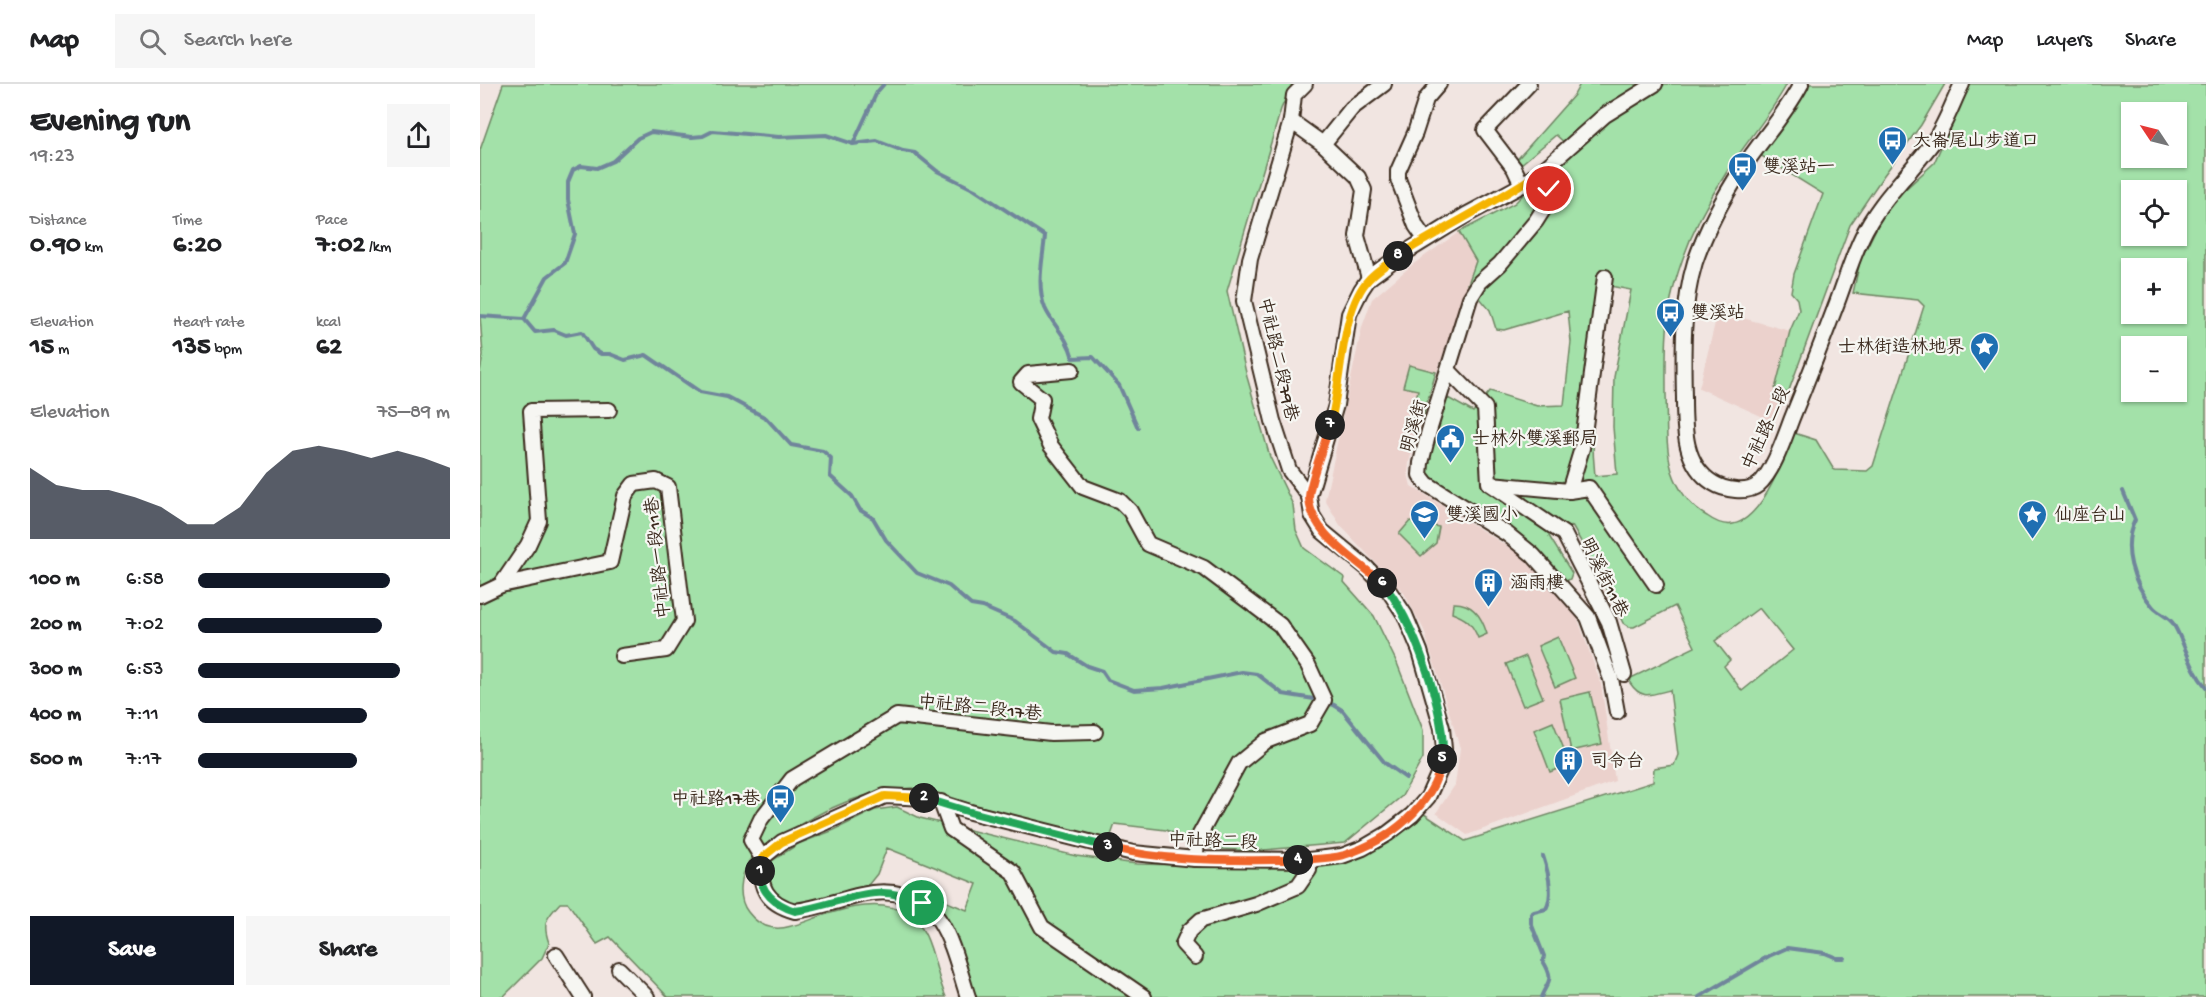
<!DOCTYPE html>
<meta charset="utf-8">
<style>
body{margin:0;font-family:"Gochi Hand","LXGW WenKai TC",sans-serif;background:#f6f6f6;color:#202124;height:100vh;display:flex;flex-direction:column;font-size:22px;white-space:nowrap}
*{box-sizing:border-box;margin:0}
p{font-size:20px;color:#757577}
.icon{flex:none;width:33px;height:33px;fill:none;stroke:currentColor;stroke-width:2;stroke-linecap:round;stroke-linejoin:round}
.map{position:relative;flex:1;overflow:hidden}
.panel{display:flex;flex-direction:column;background:#fff;width:480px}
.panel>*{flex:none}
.needle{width:39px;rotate:305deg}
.fabs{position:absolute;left:1641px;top:18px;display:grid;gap:12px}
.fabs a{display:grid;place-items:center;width:66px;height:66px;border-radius:0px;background:#fff;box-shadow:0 2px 4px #0004;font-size:30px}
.pin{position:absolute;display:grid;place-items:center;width:51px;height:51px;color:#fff;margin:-26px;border:3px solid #fff;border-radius:50%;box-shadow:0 2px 6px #0007}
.km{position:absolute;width:30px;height:30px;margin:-15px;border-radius:50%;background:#222;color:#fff;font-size:16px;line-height:30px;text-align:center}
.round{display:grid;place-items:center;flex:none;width:63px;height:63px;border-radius:0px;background:#f6f6f6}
.headline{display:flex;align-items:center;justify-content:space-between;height:102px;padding:0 30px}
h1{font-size:33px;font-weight:700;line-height:45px}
.stats{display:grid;grid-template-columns:repeat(3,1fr);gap:9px;height:102px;padding:6px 30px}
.stats div{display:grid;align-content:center}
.stats b{font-size:26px;font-weight:700}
.stats small{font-size:16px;font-weight:400}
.stats p{font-size:16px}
.chart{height:168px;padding:12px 30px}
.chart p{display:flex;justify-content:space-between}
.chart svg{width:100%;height:108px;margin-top:6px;fill:#111827;opacity:.7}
.primary-button{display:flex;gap:12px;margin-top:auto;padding:12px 30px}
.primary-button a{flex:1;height:69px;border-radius:0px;background:#111827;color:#fff;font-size:24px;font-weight:700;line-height:69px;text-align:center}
.primary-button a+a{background:#f6f6f6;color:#202124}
ul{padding:0 30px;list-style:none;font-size:20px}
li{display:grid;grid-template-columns:96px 72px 1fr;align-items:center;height:45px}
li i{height:15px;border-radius:8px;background:#111827}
header{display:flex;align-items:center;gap:36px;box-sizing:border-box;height:84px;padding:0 30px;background:#fff;border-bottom:2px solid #e0e0e0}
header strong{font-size:28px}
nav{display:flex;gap:33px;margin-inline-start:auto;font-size:21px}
.search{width:420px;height:54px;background:#f6f6f6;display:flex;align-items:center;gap:15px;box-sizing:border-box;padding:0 21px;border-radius:0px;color:#757577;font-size:22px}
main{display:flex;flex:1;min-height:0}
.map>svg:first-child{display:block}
.built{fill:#ebd1cc}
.green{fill:#a3e1a9;stroke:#6f8664;stroke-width:1.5;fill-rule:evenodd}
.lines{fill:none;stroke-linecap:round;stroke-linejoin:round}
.stream{stroke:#70859b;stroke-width:4}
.minor-casing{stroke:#3b2a1e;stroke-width:18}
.minor{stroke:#f6f6f2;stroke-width:14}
.split-1-casing{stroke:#fff;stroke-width:12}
.split-2-casing{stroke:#fff;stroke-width:12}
.split-3-casing{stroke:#fff;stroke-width:12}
.split-4-casing{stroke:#fff;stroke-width:12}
.split-5-casing{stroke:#fff;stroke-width:12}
.split-6-casing{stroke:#fff;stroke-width:12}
.split-7-casing{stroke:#fff;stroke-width:12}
.split-8-casing{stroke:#fff;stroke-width:12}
.split-9-casing{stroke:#fff;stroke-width:12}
.split-1{stroke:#22a559;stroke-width:8}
.split-2{stroke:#f5b400;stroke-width:8}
.split-3{stroke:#22a559;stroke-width:8}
.split-4{stroke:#f0652b;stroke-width:8}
.split-5{stroke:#f0652b;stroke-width:8}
.split-6{stroke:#22a559;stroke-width:8}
.split-7{stroke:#f0652b;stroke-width:8}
.split-8{stroke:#f5b400;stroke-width:8}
.split-9{stroke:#f5b400;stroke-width:8}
.labels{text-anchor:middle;stroke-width:4.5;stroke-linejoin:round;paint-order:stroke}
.poi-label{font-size:18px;fill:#3b2a1e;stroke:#f6f6f2;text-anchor:start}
.street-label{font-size:18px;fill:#3b2a1e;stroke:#f6f6f2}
</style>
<header>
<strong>Map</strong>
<div class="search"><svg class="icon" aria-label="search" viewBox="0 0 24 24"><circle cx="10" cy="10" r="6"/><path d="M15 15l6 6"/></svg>Search here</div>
<nav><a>Map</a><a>Layers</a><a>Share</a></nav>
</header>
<main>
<section class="panel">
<div class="headline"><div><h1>Evening run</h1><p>19:23</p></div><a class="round"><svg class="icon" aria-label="share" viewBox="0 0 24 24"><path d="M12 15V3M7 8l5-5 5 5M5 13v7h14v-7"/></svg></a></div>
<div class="stats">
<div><p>Distance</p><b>0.90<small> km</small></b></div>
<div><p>Time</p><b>6:20</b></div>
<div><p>Pace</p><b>7:02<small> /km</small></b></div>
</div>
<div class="stats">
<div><p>Elevation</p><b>15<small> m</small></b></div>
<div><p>Heart rate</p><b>135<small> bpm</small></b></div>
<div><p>kcal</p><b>62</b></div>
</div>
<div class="chart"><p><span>Elevation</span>75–89 m</p>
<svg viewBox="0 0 160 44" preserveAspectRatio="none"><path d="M0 44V15L10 22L20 24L30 24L40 27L50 31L60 38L70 38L80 31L90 17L100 8L110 6L120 8L130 11L140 8L150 11L160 15V44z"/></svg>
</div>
<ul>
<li><b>100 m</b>6:58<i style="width:76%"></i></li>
<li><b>200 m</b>7:02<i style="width:73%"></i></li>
<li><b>300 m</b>6:53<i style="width:80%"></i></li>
<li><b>400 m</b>7:11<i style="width:67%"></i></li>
<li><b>500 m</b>7:17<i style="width:63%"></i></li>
</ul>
<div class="primary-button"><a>Save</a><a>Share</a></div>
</section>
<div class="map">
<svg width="1726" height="913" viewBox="0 0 1726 913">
<rect width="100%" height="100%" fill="#f1e5e1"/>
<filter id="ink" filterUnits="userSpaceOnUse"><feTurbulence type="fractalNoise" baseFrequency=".0167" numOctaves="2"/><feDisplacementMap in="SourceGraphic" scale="12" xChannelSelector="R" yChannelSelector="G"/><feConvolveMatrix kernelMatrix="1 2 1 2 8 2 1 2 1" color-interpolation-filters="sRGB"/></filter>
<g filter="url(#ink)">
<g class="built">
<polygon points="979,148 996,177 958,285 929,378 928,390 931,402 1041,471 1097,533 1121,600 1135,697 987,751 956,729 975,701 980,664 944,546 924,509 860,441 845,416 882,243 892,215 932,181"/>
<polygon points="1238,227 1310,247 1295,305 1308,309 1292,337 1219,304"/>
</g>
<g class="green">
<path d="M 23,0 L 812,0 L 801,25 L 747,207 L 767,293 L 790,373 L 813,421 L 816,446 L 824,464 L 865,494 L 864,498 L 894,532 L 917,579 L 943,646 L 943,674 L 922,712 L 865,759 L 772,767 L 729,764 L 686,746 L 635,740 L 629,757 L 432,704 C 410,705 387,710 366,718 C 337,729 312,744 287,763 C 282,767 274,771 270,777 C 260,791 257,814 268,828 C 292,860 322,836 351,829 C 374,822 405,817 426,829 C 453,843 454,888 466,913 L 188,913 L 130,853 L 117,860 L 88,819 L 80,819 C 66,834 62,839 69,859 L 62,874 L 23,913 L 0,913 L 0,288 L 3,271 L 0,232 L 0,66 Z"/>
<polygon points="1100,0 1168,0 1087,61 1076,51 1040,81 1034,79 1094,11"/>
<path d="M 1185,0 L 1307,0 C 1290,31 1267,57 1248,86 C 1223,124 1201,170 1191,215 C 1185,247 1186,278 1186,310 C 1187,335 1185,362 1192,387 C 1198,405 1210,423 1227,432 C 1234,437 1244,442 1253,440 C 1283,435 1304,373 1314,349 L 1336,356 L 1354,386 L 1387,387 L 1393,382 L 1444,222 L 1438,216 L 1373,209 L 1380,177 L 1408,121 L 1454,79 L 1489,0 L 1726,0 L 1726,913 L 492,913 L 451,818 L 452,812 L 487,826 L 497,800 L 407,764 L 397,790 L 389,800 L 374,808 L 323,824 L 307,821 L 287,804 L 285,786 L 293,776 L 318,760 L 354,746 L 395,726 L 417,723 L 440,734 L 596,772 L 657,780 L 705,781 L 859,776 L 941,728 L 985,757 L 1173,698 L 1174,684 L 1194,681 L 1198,671 L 1190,606 C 1172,610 1162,617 1150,599 L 1151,594 L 1215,563 L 1195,522 L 1154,543 L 1149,543 L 1143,539 L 1117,485 L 1092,442 L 1069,452 L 1092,489 L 1090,495 L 1086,497 L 974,412 L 948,392 L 944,385 L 965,318 L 968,314 L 993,328 L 1010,307 L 1057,322 L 1084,321 L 1091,258 L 1088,227 L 1024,246 L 1016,245 L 1010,226 L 988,200 L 996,177 L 979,148 L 1035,119 L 1060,93 L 1123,38 ZM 1652,28 L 1696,28 L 1696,74 L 1652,74 ZM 1652,106 L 1696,106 L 1696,152 L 1652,152 ZM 1652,184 L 1696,184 L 1696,230 L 1652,230 ZM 1130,202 L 1151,206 L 1134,293 L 1133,343 L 1137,390 L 1115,392 C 1108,328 1119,264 1130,202 ZM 1652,262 L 1696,262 L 1696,308 L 1652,308 ZM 1279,524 L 1313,566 L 1262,607 L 1244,582 L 1250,576 L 1235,557 Z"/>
<polygon points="1326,0 1465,0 1441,41 1404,91 1370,141 1308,309 1295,305 1310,247 1319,226 1317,215 1311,208 1314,190 1343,110 1280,71 1297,49"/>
<polygon points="929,281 956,288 942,336 932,333 938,306 923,303"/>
<polygon points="930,437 959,443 956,459 941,472 919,450"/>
<path d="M 973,519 C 993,518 1002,533 1007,550 L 998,554 C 992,539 986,534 972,529 Z"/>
<polygon points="1078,553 1095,594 1075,603 1058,562"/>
<polygon points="1046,572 1063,614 1043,622 1026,580"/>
<polygon points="1110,608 1122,660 1091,667 1080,615"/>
<polygon points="1073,638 1090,680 1070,688 1054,646"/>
</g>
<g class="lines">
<g class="stream">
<polyline points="373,60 397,8 404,0"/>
<polyline points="0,232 44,235 55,248 74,246 86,251 102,248 113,265 121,270 130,270 145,276 166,271 220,308 247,313 286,334 311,361 343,367 351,374 350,392 372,412 380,426 393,434 406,456 437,489 469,502 491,521 503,523 535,537 576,568 588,570 607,582 622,587 628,596 654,606 683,604 762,588 777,590 803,610 834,615 854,621 862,626 905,679 926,694"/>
<path d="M 44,235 L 67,193 L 85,179 L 95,150 L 88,116 L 88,98 L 93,86 L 101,82 L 117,84 L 133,77 L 158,54 L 171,48 L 212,53 L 223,52 L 233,47 L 299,53 L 346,51 L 373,60 L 397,57 L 423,67 L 435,69 L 457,87 L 495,106 L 565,152 C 563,175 556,202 565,224 C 573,242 587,251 593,274 L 613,273 L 639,301 L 658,344"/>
<path d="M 1643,407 L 1655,436 C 1641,463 1653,500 1673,523 C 1679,530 1690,533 1694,541 C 1706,562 1710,585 1726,603"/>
<path d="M 1061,913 C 1068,896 1075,897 1063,877 L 1064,872 L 1051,839 L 1051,830 L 1054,828 L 1066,825 C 1074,810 1068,787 1063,772"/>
<polyline points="1219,913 1289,872 1307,864 1345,869 1357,874 1364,874"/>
</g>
<defs>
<g id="minor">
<polyline points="825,0 814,11 811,37 770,175 764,217 793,337 809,386 829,412"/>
<path d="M 1321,0 C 1305,31 1281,56 1262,85 C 1243,114 1226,146 1215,178 C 1202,221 1203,269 1204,314 C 1204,345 1204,381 1233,399 C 1244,406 1267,410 1278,401 C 1293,389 1305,352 1312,334 C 1327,297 1341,261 1355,224 C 1364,201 1371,176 1382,153 C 1399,116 1432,88 1455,55 C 1466,39 1473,18 1482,0"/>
<polyline points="811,37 843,60 878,93 884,106 877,152 889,194"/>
<polyline points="843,60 872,24 904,0"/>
<polyline points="1063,86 1069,105 1068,118 1056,137 1020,180 1000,198 990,214 949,347 941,379 940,391 947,400 1027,450 1053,471 1108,533 1131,595 1137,628"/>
<polyline points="1042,101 1034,84 1005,46 1049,0"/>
<polyline points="945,155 936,142 918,95 918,87 935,49 946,15 959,0"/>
<polyline points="592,286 548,290 541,298 562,315 558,335 571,362 603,403 640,417 650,427 668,460 724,484 800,541 828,581 844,616 830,640 786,657 759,679 718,754 715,775"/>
<polyline points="968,286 1005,324 1009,399 1084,450 1129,538 1144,590"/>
<polyline points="1011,400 1089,407 1109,404 1176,501"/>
<polyline points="1089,407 1102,364 1125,193"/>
<polyline points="21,501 48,461 59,437 51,327 129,326"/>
<polyline points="0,511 21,501 130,478 145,412 154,400 176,397 188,403 204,537 186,566 142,572"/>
<polyline points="461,718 471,745 533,788 562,843 664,913"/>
<polyline points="282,774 302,758 405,712 446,714 490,728 653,769 715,775 829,776 862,772 883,764 907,750 932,731 948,713 960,686 964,665 962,644 940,567 925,531 909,507 887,484 842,447 832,431 829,412 856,321 869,230 881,206 889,194 918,173 986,131 1042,101 1063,86 1125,31 1175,0"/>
<polyline points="282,774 271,756 281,735 312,695 417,632 571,649 615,648"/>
<path d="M 282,774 C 278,803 286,819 315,827 C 338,824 359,816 381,811 C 409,804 443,810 459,836 C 473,857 480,889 488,913"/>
<polyline points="76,871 103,913"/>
<polyline points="715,873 703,860 709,847 721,836 776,820 818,802 829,786 829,776"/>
<polyline points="139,885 167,913"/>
</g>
</defs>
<use href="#minor" class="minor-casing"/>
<use href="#minor" class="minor"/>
</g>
</g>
<g class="lines" filter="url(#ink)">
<defs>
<path id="split-1" d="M 280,787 C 279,808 296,821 315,827 C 366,820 390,795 442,819"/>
<polyline id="split-2" points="280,787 282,774 302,758 405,712 444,714"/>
<polyline id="split-3" points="444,714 490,728 628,763"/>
<path id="split-4" d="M 628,763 C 690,779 755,776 818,776"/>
<path id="split-5" d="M 818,776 C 833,775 850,775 864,771 C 908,757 954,723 962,675"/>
<path id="split-6" d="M 902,499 C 931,528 969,635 962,675"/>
<path id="split-7" d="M 850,341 C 845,360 830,395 829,413 C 829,449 878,476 902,499"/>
<path id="split-8" d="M 850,341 C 862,300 860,225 889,195 C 897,186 909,179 918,172"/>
<path id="split-9" d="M 918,172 C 966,142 1017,118 1063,86 L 1069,105"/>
</defs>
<use href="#split-1" class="split-1-casing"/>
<use href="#split-2" class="split-2-casing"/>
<use href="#split-3" class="split-3-casing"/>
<use href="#split-4" class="split-4-casing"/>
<use href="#split-5" class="split-5-casing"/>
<use href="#split-6" class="split-6-casing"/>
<use href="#split-7" class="split-7-casing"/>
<use href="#split-8" class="split-8-casing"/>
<use href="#split-9" class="split-9-casing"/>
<use href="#split-1" class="split-1"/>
<use href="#split-2" class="split-2"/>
<use href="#split-3" class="split-3"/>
<use href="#split-4" class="split-4"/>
<use href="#split-5" class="split-5"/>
<use href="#split-6" class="split-6"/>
<use href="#split-7" class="split-7"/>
<use href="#split-8" class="split-8"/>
<use href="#split-9" class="split-9"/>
</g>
<defs>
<symbol id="bus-pin" viewBox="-11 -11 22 30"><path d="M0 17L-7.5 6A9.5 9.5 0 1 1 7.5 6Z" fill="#1f6fb2" stroke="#f6f6f2"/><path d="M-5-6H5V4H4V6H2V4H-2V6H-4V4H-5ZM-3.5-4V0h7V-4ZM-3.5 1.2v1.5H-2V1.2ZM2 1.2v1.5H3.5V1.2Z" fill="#fff"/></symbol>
<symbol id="sight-pin" viewBox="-11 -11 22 30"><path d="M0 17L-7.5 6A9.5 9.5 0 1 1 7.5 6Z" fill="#1f6fb2" stroke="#f6f6f2"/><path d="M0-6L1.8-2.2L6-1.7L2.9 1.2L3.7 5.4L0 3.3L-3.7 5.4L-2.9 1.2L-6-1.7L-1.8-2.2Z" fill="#fff"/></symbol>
<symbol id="civic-pin" viewBox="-11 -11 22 30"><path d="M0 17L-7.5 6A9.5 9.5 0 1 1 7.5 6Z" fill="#1f6fb2" stroke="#f6f6f2"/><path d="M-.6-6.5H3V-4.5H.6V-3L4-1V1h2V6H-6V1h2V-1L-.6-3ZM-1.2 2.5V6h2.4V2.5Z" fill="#fff"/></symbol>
<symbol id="school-pin" viewBox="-11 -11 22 30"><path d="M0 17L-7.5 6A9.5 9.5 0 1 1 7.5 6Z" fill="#1f6fb2" stroke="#f6f6f2"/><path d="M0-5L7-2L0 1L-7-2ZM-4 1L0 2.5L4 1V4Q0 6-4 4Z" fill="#fff"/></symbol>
<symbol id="building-pin" viewBox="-11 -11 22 30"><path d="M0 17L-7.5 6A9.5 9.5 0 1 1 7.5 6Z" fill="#1f6fb2" stroke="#f6f6f2"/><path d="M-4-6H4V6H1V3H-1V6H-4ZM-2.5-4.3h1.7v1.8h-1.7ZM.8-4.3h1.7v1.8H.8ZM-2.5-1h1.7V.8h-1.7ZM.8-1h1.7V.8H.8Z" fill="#fff"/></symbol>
</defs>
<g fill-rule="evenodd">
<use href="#bus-pin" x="1396" y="40" width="33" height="45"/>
<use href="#bus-pin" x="1246" y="66" width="33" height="45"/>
<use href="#bus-pin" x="1174" y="212" width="33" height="45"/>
<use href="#sight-pin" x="1488" y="246" width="33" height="45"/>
<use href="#civic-pin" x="954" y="338" width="33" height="45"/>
<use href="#school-pin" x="928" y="414" width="33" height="45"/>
<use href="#sight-pin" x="1536" y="414" width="33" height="45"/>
<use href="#building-pin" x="992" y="482" width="33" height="45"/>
<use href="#building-pin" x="1072" y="660" width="33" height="45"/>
<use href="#bus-pin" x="284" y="698" width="33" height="45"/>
</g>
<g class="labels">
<g class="poi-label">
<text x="1433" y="62">大崙尾山步道口</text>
<text x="1283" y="88">雙溪站一</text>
<text x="1211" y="234">雙溪站</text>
<text x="1484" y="268" text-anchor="end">士林街造林地界</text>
<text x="992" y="360">士林外雙溪郵局</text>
<text x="966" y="436">雙溪國小</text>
<text x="1574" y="436">仙座台山</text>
<text x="1030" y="504">涵雨樓</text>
<text x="1110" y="682">司令台</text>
<text x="280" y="720" text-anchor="end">中社路17巷</text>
</g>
<g class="street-label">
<text transform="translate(799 275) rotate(77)" y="6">中社路二段79巷</text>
<text transform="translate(933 342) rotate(-74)" y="6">明溪街</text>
<text transform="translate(1285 344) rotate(-65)" y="6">中社路二段</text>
<text transform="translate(177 474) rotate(-96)" y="6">中社路一段11巷</text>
<text transform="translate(1125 493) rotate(64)" y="6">明溪街11巷</text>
<text transform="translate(500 623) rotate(6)" y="6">中社路二段17巷</text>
<text transform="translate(733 756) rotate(2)" y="6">中社路二段</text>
</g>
</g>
</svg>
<div class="fabs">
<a><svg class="needle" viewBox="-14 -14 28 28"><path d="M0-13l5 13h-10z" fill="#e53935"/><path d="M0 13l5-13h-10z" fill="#757577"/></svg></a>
<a><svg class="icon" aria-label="locate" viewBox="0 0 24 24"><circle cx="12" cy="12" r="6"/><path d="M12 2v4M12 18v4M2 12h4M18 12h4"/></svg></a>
<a>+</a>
<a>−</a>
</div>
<div class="pin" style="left:442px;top:819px;background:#1e9e55"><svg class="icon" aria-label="arrive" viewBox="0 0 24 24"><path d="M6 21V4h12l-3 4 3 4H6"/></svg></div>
<div class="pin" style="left:1069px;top:105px;background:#d93025"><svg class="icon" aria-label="check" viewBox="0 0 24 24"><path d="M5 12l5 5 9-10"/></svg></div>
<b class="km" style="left:280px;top:787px">1</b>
<b class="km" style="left:444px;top:714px">2</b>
<b class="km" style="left:628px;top:763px">3</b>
<b class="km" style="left:818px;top:776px">4</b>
<b class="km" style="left:962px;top:675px">5</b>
<b class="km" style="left:902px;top:499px">6</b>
<b class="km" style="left:850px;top:341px">7</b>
<b class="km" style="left:918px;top:172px">8</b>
</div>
</main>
